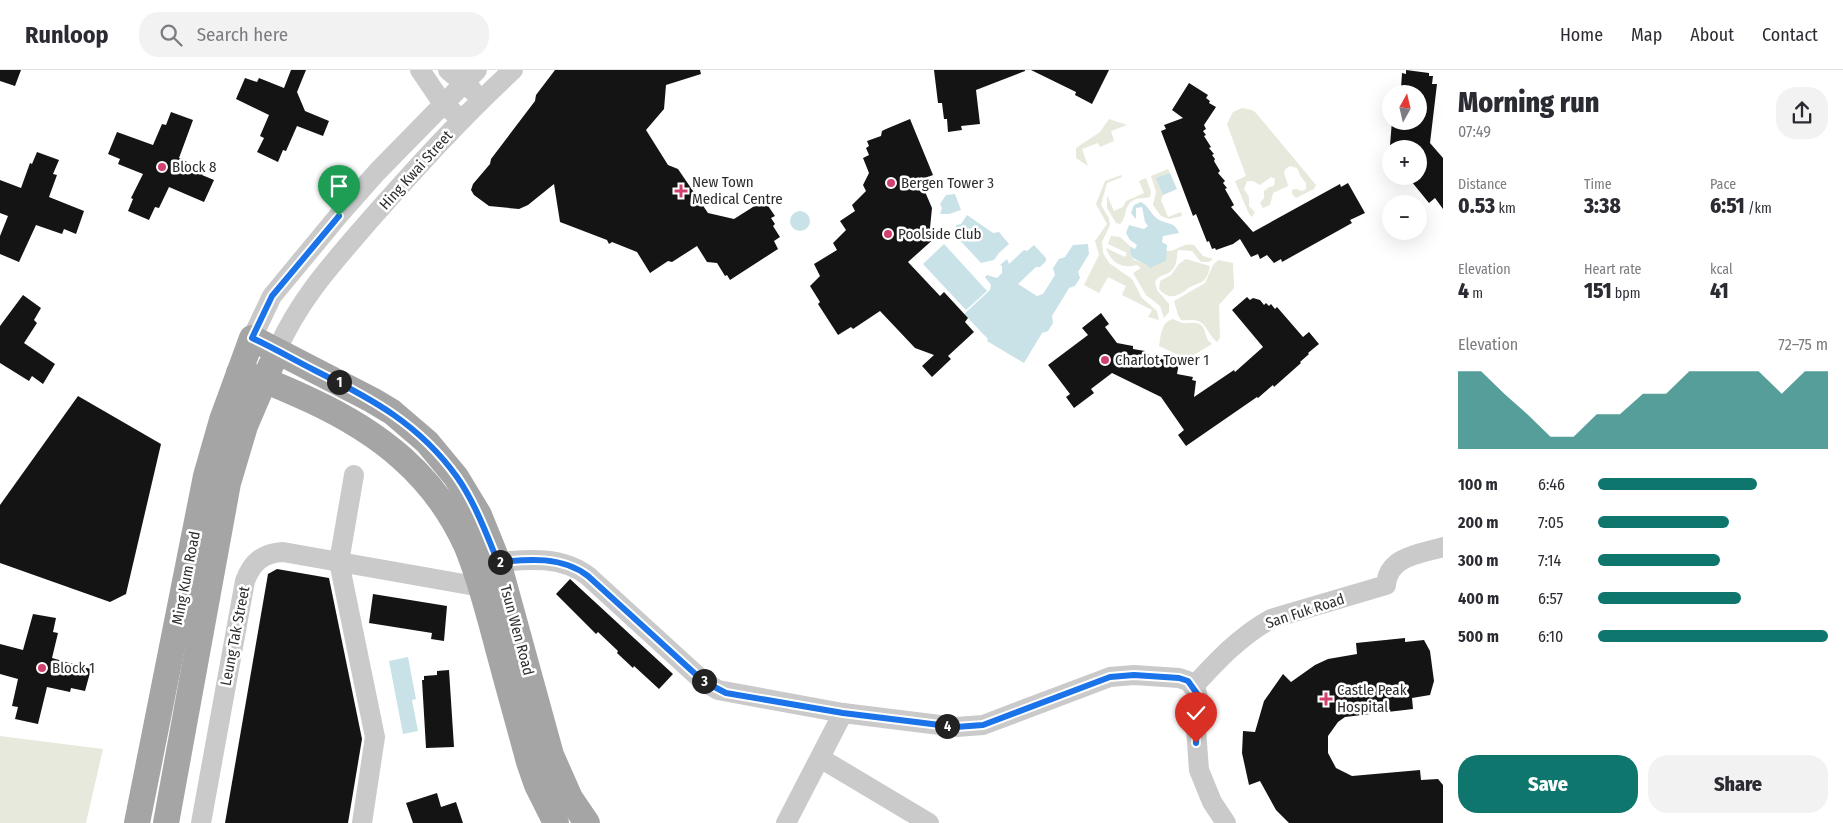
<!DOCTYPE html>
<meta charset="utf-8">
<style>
body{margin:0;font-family:"Fira Sans Condensed",sans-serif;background:#f2f2f3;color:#2b2b33;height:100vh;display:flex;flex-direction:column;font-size:19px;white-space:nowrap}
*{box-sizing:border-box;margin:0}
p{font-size:16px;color:#7c7c81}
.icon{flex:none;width:28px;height:28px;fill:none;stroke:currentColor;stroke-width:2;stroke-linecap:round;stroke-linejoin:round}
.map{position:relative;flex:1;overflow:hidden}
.panel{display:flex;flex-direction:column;background:#fff;width:400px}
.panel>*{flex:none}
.needle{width:32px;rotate:8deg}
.tools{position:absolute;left:1382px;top:15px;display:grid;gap:10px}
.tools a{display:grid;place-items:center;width:45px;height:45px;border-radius:50%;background:#fff;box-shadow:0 5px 20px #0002;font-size:25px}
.pin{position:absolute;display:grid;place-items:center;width:42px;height:42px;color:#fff;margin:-51px -21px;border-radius:50% 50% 50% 0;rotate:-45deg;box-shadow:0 0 5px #0007}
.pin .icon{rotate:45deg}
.km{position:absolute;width:25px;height:25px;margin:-12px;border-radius:50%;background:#222;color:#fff;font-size:14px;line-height:25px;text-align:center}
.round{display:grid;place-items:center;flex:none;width:52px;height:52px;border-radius:20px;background:#f2f2f3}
.head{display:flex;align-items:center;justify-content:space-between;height:85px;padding:0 15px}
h1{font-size:28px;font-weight:800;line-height:38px}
.figures{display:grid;grid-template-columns:repeat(3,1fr);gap:8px;height:85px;padding:5px 15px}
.figures div{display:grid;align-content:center}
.figures b{font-size:21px;font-weight:800}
.figures small{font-size:14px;font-weight:400}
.figures p{font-size:14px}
.chart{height:140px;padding:10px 15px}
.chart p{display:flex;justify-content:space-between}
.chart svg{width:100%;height:90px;margin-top:5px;fill:#0f766e;opacity:.7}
.cta{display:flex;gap:10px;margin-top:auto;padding:10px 15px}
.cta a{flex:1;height:58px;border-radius:20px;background:#0f766e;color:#fff;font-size:20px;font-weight:800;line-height:58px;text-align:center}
.cta a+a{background:#f2f2f3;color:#2b2b33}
ul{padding:0 15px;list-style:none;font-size:16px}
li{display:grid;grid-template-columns:80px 60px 1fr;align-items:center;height:38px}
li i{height:12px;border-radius:6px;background:#0f766e}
header{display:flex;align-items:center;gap:30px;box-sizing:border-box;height:70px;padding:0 25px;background:#fff;border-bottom:1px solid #e1e1e2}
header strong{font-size:24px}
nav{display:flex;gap:28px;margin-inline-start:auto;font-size:18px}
.search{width:350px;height:45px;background:#f2f2f3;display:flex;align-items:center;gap:12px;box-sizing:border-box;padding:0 18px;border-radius:20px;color:#7c7c81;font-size:19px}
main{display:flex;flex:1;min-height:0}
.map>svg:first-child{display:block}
.green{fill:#e6e9db}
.water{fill:#c9e2e7}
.building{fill:#141414}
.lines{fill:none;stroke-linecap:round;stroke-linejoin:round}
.minor{stroke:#cacaca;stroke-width:20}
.major{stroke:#a5a5a5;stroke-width:26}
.route-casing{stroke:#fff;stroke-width:10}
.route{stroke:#1a73e8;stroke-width:6}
.poi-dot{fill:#d1416e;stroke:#fff;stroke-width:2}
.labels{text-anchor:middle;stroke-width:5;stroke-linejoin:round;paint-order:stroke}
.poi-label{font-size:15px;fill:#2d2d2d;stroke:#fff;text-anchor:start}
.street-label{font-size:15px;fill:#2d2d2d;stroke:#fff}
</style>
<header>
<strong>Runloop</strong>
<div class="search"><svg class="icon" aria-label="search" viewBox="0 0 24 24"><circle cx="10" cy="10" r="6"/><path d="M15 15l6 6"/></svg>Search here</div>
<nav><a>Home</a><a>Map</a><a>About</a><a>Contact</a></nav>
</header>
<main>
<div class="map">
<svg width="1443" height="753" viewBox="0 0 1443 753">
<rect width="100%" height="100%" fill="#fff"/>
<g class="green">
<path d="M 1242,38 L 1252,40 L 1256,43 L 1316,115 L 1314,119 L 1296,128 L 1292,124 L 1292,120 L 1296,119 L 1302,121 L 1306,119 L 1306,113 L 1301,107 L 1297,98 L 1290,96 C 1279,102 1287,107 1288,116 L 1273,123 L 1270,135 L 1263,138 L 1260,133 L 1264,128 L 1264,121 L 1269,117 L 1274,116 L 1275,109 L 1271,107 L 1260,115 L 1253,111 L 1247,111 L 1244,119 L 1249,127 L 1249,136 L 1255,142 L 1252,147 L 1249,144 L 1235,111 L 1246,106 L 1227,54 L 1233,42 Z"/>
<polygon points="1109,49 1127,55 1111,61 1114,71 1100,77 1098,73 1082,79 1088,96 1076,88 1076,78 1100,62"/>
<polygon points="1168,99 1170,103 1157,108 1163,125 1161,130 1168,147 1181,142 1182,146 1169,149 1161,146 1153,135 1156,122 1151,106"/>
<polygon points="1121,105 1122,107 1107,113 1101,135 1109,148 1110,155 1102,172 1103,183 1109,193 1132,209 1142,228 1157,241 1159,250 1148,247 1152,240 1122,225 1126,216 1108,207 1099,223 1084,215 1099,185 1095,171 1107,154 1096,134 1105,111"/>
<path d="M 1146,108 L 1151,122 L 1150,127 C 1144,129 1139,127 1134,130 C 1123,135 1128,147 1120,154 L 1116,153 L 1107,138 L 1107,125 L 1114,141 L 1123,137 L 1126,131 L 1144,123 L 1139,111 Z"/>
<path d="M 1111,166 L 1120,167 L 1131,177 L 1130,184 L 1134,190 L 1153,196 L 1166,191 L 1166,181 C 1177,182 1182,172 1194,175 L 1203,186 L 1213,189 L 1209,192 L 1201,192 L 1192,181 L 1178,180 C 1176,188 1178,194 1172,200 C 1167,206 1159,204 1155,212 L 1157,220 L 1169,234 L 1169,242 L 1164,248 L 1160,236 L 1146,225 L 1133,203 L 1141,198 L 1137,195 C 1122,199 1111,193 1106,178 L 1125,187 L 1127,183 L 1108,174 Z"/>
<path d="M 1186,189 L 1210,196 C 1206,217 1199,210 1186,220 C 1177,227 1168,230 1159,219 L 1160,211 L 1171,205 L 1179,194 Z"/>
<path d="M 1218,190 L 1233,193 L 1234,218 L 1219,235 L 1220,268 L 1217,272 C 1209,266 1207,254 1198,251 C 1192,249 1187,251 1181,250 L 1178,245 L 1174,231 L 1205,213 L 1213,195 Z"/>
<path d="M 1173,249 C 1176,250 1180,253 1184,253 C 1191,254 1197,250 1203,257 C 1207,264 1205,269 1212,274 L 1187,289 L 1159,276 C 1161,266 1161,252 1173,249 Z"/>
<polygon points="0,666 103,679 86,753 0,753"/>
</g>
<g class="water">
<polygon points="1170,103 1177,119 1163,125 1156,108"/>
<polygon points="955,124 961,140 949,144 940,144 942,138 940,134 946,125"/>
<path d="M 1141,132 C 1149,136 1151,145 1159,150 C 1167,154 1175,152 1179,163 L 1163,166 L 1162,172 L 1167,175 L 1166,191 L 1150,198 C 1143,190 1126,191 1131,177 L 1135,179 L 1137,175 L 1130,170 L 1126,163 L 1129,155 L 1144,159 L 1148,156 L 1145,152 L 1142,137 L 1136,138 L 1136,149 L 1131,143 L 1134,135 Z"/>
<circle cx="800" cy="151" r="10"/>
<polygon points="967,145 993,163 999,162 1009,174 999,183 994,190 981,193 955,165 956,155 961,154"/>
<polygon points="944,174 987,221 966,240 923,194"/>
<polygon points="1088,174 1089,184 1078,202 1080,208 1075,216 1069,218 1052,246 1053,253 1048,261 1042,263 1024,293 987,271 988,269 964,244 990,220 991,215 985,207 987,205 997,208 1002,203 1002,196 1000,195 1007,189 1009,194 1024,180 1027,181 1034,175 1046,188 1046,191 1040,197 1036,197 1018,214 1037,226 1043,224 1055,205 1053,198 1059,189 1065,187 1073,175"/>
<polygon points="408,587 416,629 412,630 418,661 403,664 389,591"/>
</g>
<g class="building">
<polygon points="0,0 21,0 15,16 0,11"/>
<polygon points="291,0 306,0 297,22 305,41 329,51 323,66 297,56 286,81 283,80 278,92 257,82 264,68 260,66 269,45 236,29 245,8 257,12 259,8 284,18"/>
<polygon points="555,0 700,0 701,4 666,15 664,39 646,60 668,95 678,99 708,143 734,149 764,130 775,146 771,148 775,154 773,156 780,167 774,171 778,179 730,210 727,205 725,206 717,193 707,192 697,176 672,192 668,191 650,203 637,182 612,172 609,174 607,170 560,152 554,114 528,135 519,139 489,136 474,125 471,120 473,114 490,94 491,89 535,31 536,25"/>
<polygon points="934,0 1025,0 1025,1 976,20 980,54 961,56 962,60 948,62 947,49 944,49 942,33 938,33"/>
<polygon points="1031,0 1109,0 1092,34 1075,25 1076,22"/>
<polygon points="1406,0 1429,3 1429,6 1433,6 1432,14 1437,14 1430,73 1443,88 1443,139 1435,128 1429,133 1407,106 1419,106 1419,79 1397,79 1398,75 1390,75 1392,51 1419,51 1419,24 1407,24 1407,22 1403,21 1403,19 1401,18 1402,3 1406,4"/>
<polygon points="1189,13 1208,25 1206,28 1210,31 1209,33 1216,37 1204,55 1206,59 1203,61 1206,65 1204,66 1211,77 1209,78 1214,84 1212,85 1215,89 1214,91 1220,101 1218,103 1225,111 1223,113 1227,118 1225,119 1234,135 1231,137 1253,162 1340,114 1341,117 1348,113 1365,143 1350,150 1352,153 1282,192 1281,189 1274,193 1267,185 1260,189 1258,184 1251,187 1240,169 1233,174 1216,180 1215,178 1212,179 1209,171 1207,172 1196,144 1193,146 1161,61 1166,59 1164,55 1183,48 1172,40"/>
<polygon points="171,42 193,50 179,88 204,100 202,105 214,110 204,132 169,117 159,138 155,137 149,150 128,141 133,129 131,128 143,104 118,94 120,89 108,84 117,62 153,75 162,54 166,55"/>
<polygon points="910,49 933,105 920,110 932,138 930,158 937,166 908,192 940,226 944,222 968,248 965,252 974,262 948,286 951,289 932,307 922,296 934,285 915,278 880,241 853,259 851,257 838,265 818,234 820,232 810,216 820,206 814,194 837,180 833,173 846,160 840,151 855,141 852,135 866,121 863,115 869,103 863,88 869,85 866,78 869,76 867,71 881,66 882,61 886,59"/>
<polygon points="37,82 59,90 53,104 57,105 49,127 84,141 76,164 64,159 62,164 36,155 19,192 0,184 0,166 8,146 0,143 0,110 21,118 30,93 32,94"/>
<polygon points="23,225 41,238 34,250 37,253 24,273 55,294 43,314 32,306 29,311 0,293 0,256"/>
<polygon points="1247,227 1250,230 1253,228 1260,230 1264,235 1266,233 1269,236 1271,234 1275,239 1277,237 1303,267 1309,262 1319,274 1308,283 1309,284 1300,292 1301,293 1274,317 1273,315 1258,328 1257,327 1186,376 1178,365 1184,360 1161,327 1112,303 1091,319 1094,323 1074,338 1066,327 1070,324 1048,295 1088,265 1082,258 1101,243 1109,254 1105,257 1117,273 1133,276 1133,279 1145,281 1144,284 1162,287 1161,289 1179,293 1177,304 1193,307 1192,310 1196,311 1194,327 1234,300 1235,302 1263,277 1232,240"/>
<polygon points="78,326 161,374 126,524 110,532 0,493 0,435"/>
<polygon points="277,499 329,508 362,669 348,753 225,753 268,504"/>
<polygon points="570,509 673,604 659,619 634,596 633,598 617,583 618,581 598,562 596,564 556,524"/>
<polygon points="373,524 447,536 444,571 431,569 432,563 369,553"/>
<polygon points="33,544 56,548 53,562 58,563 52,588 91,599 85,621 71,618 70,622 47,617 38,654 15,649 18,637 12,636 18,609 0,604 0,574 23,580"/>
<polygon points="1405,568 1405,572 1424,570 1430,581 1434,611 1430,625 1412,628 1413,639 1345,647 1338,652 1328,666 1328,683 1336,698 1352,706 1420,700 1421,710 1438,709 1443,715 1443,753 1289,753 1276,740 1260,711 1249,715 1242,683 1243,661 1255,662 1264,631 1283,604 1291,612 1315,595 1328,589 1357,584 1356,573"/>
<polygon points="449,600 454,677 426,678 422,610 424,610 424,606 437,605 437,601"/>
<polygon points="437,723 441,737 456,732 463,753 413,753 406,733"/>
</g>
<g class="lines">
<g class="minor">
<polyline points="420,0 443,34 454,43"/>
<polyline points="448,0 473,21"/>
<polyline points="252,268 272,226 339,145 377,102 477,0"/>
<path d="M 277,280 C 300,228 333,193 369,151 C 415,99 462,47 513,0"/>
<polyline points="354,405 339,492 375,667 362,753"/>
<path d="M 498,492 C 529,489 562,486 588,506 L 703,611 L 718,620 L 843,643 L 956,657 L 983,655 L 1110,607 L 1134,605 L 1179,608 L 1188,611 L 1196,620 L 1199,631 L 1196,659 L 1199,700 L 1212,732 L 1226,753"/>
<path d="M 1193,617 C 1217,591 1240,566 1271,549 L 1386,515 C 1388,486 1420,484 1443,477"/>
<polyline points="820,688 929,753"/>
<path d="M 201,753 L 245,511 C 252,492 263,483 283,482 L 481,517"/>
<polyline points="786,753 843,643"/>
</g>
<g class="major">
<path d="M 239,303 C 264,309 286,319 310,330 C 379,362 435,405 467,477 C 479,506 487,537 495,567 C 506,609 518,651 529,692 L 537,715 L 556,753"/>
<polyline points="137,753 206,406 222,350 252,268 372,330 392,342 427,372 456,407 479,445 498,492 551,685 570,728 587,753"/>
<polyline points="166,753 228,413 245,356 271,295"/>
</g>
</g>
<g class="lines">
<defs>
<path id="route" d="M 339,146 L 272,226 L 252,268 C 274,278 294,290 316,301 C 372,329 419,354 457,407 C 475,433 486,463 498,492 C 529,489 562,486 588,506 L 703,611 L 726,623 L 843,643 L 956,657 L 983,655 L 1110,607 L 1134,605 L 1179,608 L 1188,611 L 1198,625 L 1196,673"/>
</defs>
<use href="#route" class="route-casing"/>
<use href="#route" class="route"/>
</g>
<g class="poi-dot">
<circle cx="162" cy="97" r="5"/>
<circle cx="891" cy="113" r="5"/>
<path d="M678.5 113.5h5v5h5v5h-5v5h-5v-5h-5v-5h5z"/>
<circle cx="888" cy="164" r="5"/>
<circle cx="1105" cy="290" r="5"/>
<circle cx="42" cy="598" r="5"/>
<path d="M1323.5 621.5h5v5h5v5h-5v5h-5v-5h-5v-5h5z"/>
</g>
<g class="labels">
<g class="poi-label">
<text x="172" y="102">Block 8</text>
<text x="692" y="117">New Town<tspan x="692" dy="17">Medical Centre</tspan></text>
<text x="901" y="118">Bergen Tower 3</text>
<text x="898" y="169">Poolside Club</text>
<text x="1115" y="295">Charlot Tower 1</text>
<text x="52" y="603">Block 1</text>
<text x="1337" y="625">Castle Peak<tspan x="1337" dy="17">Hospital</tspan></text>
</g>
<g class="street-label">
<text transform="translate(416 100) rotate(-48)" y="5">Hing Kwai Street</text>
<text transform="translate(186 508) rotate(-79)" y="5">Ming Kum Road</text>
<text transform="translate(1305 541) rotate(-18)" y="5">San Fuk Road</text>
<text transform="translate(517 560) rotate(75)" y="5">Tsun Wen Road</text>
<text transform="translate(235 566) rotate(-79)" y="5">Leung Tak Street</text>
</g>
</g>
</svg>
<div class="tools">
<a><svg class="needle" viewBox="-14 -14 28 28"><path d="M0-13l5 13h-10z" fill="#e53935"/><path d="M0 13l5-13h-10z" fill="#7c7c81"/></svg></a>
<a>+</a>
<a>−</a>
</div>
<div class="pin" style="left:339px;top:146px;background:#1e9e55"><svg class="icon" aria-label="arrive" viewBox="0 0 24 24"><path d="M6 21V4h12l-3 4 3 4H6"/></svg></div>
<div class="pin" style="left:1196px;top:673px;background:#d93025"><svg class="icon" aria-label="check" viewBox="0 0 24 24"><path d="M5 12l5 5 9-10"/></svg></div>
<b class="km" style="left:339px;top:312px">1</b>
<b class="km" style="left:500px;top:492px">2</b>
<b class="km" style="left:704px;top:611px">3</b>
<b class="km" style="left:947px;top:656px">4</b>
</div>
<section class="panel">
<div class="head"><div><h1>Morning run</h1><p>07:49</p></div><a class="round"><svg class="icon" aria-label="share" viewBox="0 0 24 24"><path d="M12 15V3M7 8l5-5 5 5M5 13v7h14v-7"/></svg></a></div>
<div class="figures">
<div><p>Distance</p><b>0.53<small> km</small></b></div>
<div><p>Time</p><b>3:38</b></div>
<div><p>Pace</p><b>6:51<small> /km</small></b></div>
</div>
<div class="figures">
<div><p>Elevation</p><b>4<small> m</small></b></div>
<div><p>Heart rate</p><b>151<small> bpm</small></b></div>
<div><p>kcal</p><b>41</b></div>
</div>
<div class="chart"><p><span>Elevation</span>72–75 m</p>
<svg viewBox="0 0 160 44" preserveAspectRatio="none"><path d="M0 44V6L10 6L20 17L30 27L40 38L50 38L60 27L70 27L80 17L90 17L100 6L110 6L120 6L130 6L140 17L150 6L160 6V44z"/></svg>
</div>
<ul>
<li><b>100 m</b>6:46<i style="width:69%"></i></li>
<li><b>200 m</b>7:05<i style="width:57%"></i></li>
<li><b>300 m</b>7:14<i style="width:53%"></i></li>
<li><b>400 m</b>6:57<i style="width:62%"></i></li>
<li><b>500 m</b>6:10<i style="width:100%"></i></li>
</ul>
<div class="cta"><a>Save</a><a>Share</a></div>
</section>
</main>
